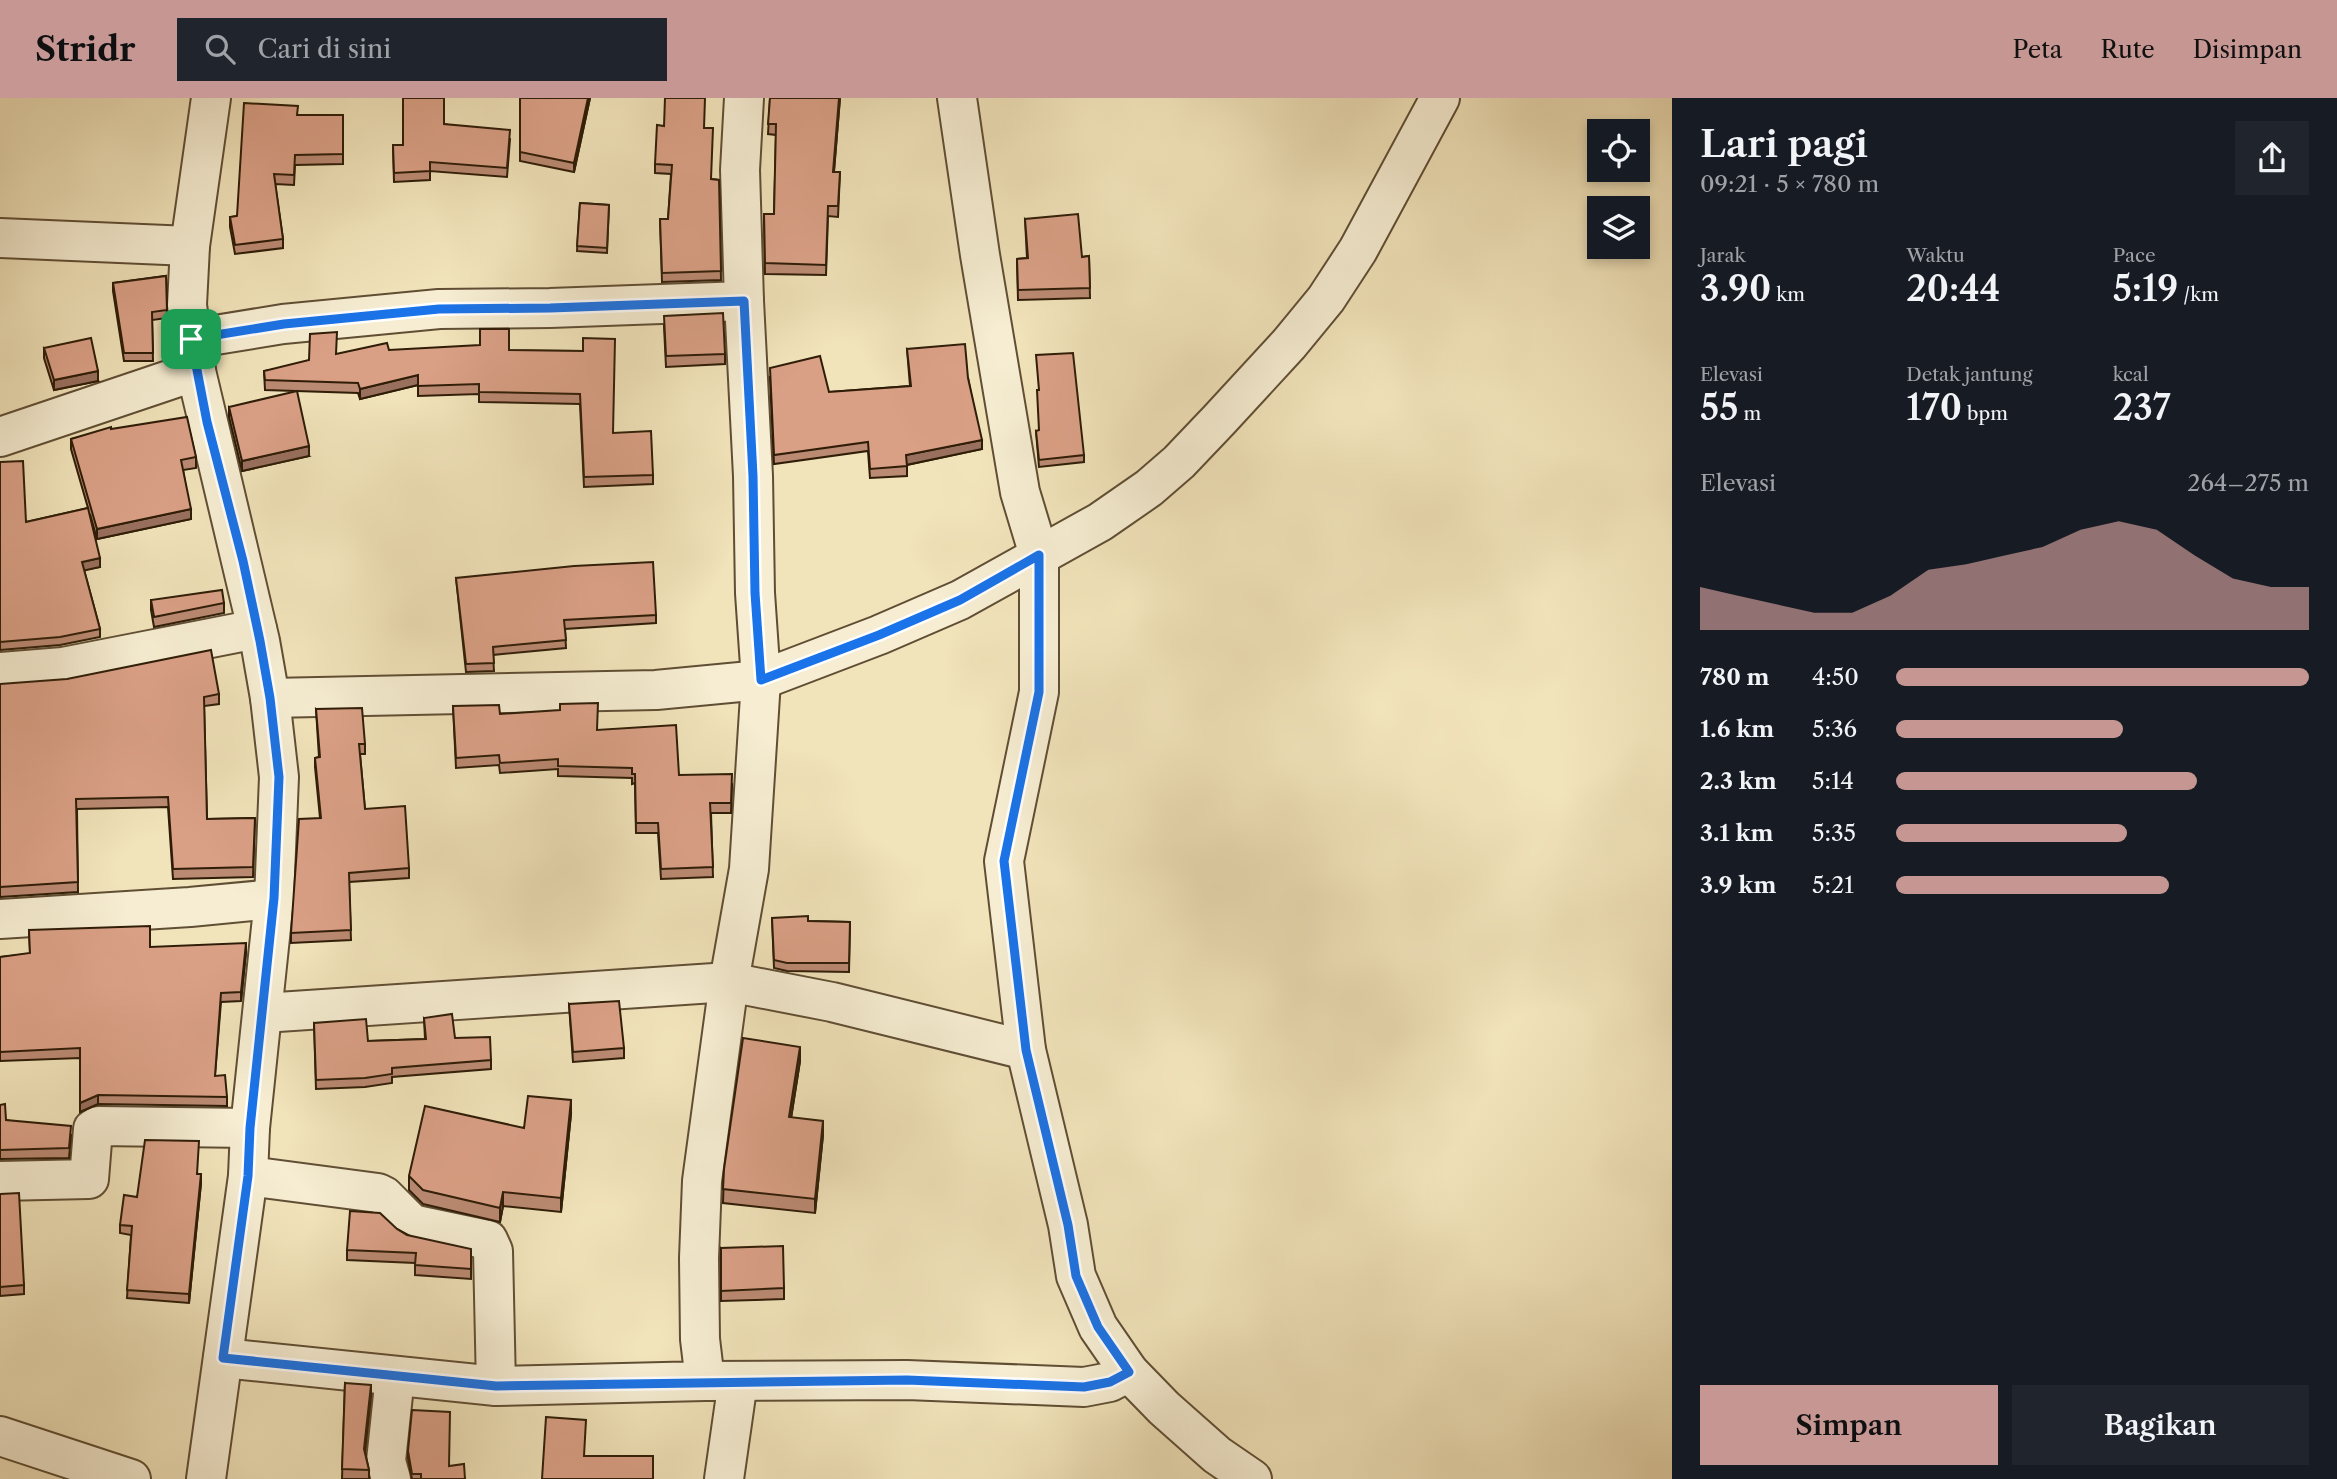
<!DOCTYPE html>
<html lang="id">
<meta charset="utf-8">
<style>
body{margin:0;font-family:"Libre Caslon Text",serif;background:#20242c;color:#f1f3f6;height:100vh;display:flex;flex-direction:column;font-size:26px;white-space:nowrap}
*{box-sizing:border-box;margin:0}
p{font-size:23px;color:#9ea1a6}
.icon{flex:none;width:38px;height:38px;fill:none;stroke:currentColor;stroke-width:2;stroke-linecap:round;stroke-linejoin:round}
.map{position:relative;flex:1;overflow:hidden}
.panel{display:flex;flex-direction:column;background:#171b24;width:665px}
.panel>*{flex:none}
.controls{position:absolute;left:1587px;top:21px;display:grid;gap:14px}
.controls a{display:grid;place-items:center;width:63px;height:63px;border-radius:0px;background:#171b24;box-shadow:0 4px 10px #0003;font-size:35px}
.pin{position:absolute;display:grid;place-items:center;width:60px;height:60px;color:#fff;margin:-30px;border-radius:14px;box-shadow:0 4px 10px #0006}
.round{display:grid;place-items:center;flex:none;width:74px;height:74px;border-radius:0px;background:#20242c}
.head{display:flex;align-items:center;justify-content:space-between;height:119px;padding:0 28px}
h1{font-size:38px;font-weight:600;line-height:52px}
.figures{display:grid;grid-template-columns:repeat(3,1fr);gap:10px;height:119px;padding:7px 28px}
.figures div{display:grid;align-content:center}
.figures b{font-size:35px;font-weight:600}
.figures small{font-size:19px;font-weight:400}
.figures p{font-size:19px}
.chart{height:196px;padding:14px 28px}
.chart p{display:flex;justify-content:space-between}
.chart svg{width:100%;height:126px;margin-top:7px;fill:#c59692;opacity:.7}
.primary-button{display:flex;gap:14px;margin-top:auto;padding:14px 28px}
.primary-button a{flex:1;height:80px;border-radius:0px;background:#c59692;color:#111;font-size:28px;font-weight:600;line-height:80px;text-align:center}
.primary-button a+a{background:#20242c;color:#f1f3f6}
ul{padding:0 28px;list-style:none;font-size:23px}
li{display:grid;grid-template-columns:112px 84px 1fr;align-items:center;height:52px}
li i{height:18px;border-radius:9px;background:#c59692}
header{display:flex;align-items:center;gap:42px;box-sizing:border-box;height:98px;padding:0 35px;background:#c59692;color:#111}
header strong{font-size:33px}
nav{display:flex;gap:38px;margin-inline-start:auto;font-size:24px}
.search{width:490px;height:63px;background:#20242c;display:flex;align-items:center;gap:18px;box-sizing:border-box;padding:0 24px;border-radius:0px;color:#9ea1a6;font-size:26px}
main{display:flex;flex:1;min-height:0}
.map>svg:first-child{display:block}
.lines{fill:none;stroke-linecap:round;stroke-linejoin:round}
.street-casing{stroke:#604e34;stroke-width:42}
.street{stroke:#f6edd2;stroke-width:38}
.wall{fill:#bb8a73;stroke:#2f1d08;stroke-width:2}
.shaded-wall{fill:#99705e;stroke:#2f1d08;stroke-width:2}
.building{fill:#daa086;stroke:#2f1d08;stroke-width:2}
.route-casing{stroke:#fff;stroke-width:14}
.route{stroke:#1a73e8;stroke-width:9}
</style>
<header>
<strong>Stridr</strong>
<div class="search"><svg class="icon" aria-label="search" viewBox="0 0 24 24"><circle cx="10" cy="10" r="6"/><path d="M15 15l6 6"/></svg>Cari di sini</div>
<nav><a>Peta</a><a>Rute</a><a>Disimpan</a></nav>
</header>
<main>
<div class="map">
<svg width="1672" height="1381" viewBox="0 0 1672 1381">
<rect width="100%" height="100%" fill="#f1e3ba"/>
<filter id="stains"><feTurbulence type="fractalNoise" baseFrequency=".00286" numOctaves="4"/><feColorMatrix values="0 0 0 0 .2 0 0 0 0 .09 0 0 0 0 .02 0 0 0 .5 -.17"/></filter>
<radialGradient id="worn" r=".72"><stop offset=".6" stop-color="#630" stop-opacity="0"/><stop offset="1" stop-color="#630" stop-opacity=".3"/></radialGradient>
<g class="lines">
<defs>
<g id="street">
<polyline points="957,0 980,157 1020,394 1039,457 1039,594 1004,763 1026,952 1068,1127 1076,1178 1098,1229 1129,1274 1164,1310 1217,1357 1252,1381"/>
<polyline points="0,140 190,148"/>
<polyline points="191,241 283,226 439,211 550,210 744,203"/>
<polyline points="0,339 196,273"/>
<polyline points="0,574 63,569 257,531"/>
<polyline points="270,600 656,592 761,582 879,537 960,502 1100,424 1149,390 1179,364 1219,322 1289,246 1326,201 1358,152 1440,0"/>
<polyline points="0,821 190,809 274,801"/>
<polyline points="263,915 729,884 832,904 1026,952"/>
<polyline points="248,1078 378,1095 384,1098 412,1126 488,1142 493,1153 496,1288"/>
<polyline points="0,1083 89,1081 93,1031 98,1028 250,1030"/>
<polyline points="223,1260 496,1288 705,1283 700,1241 699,1160 702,1083 729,884 749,771 761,582 755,495 753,378 744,203 740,72 744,0"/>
<polyline points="705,1283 907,1282 1084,1289 1110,1284 1129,1274"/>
<polyline points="0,1338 131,1381"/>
<polyline points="206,1381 248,1078 250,1030 274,801 279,679 270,600 260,543 196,273 187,207 190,148 211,0"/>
<polyline points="391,1381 386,1363 395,1278"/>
<polyline points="724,1381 738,1283"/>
</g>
</defs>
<use href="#street" class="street-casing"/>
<use href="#street" class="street"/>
</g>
<g class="wall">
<polygon points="520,0 590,0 574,74 520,63"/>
<polygon points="770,0 840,0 834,74 840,74 838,119 828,118 826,177 765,176 764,116 774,116 776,37 768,36"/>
<polygon points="298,17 343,17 343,66 295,67 294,87 275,86 283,141 283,150 235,156 230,129 230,119 237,118"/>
<polygon points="444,26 510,41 507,79 430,73 430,82 394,84 393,47 403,47"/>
<polygon points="704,30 711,81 719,82 721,182 662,184 660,121 668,121 671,76 655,75 655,66"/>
<polygon points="580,105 609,107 607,155 577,153"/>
<polygon points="1025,121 1082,159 1089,158 1090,200 1018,202 1017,161 1027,160"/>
<polygon points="166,178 167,220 152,222 153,263 124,263 113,193 113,185"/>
<polygon points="664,228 725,256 725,266 666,269"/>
<polygon points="44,250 98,283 54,292 44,260"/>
<polygon points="907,251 968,280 982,351 907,367 907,378 870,380 868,353 774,366 770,279 829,294 910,288"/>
<polygon points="389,252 583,253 613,335 653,377 653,386 584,389 580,306 479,304 479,296 418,298 418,287 360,301 358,295 265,292 264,273"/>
<polygon points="229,309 309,358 242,373 229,319"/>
<polygon points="111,331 196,359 196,370 183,372 191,421 97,441 90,416 100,469 84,472 100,531 100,539 60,547 0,552 0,364 26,424 88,410 71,351 71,341"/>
<polygon points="1036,333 1084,357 1084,364 1039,369"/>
<polygon points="456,480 656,517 656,525 565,531 566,550 493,557 494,573 466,574"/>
<polygon points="151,502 224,505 224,515 154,529 151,512"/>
<polygon points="0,586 219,596 219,606 204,608 207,721 255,720 253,779 173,781 168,709 77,711 78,794 0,799"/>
<polygon points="453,608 598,632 679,677 732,686 731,715 711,715 713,779 661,781 658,735 636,735 635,685 632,686 632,680 558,678 558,671 500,675 499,667 456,670"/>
<polygon points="316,611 365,646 365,656 360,656 365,711 409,770 409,780 349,784 351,842 291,845 291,835 320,720 315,669 315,660 319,659"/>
<polygon points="772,820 808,823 850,824 849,874 787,873 774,870"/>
<polygon points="29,832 150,849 246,854 241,903 221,904 215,977 227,999 227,1008 98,1006 80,1014 80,960 0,963 0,859 30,856"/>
<polygon points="569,906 624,950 624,960 573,964"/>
<polygon points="424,920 491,962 491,971 392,979 392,985 365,989 316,991 314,925 368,943 425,941"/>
<polygon points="800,963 791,1020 823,1037 815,1115 723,1105 724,1071"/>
<polygon points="0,1007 6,1022 71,1037 69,1060 0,1061"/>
<polygon points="571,1016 561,1114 503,1108 500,1124 423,1106 409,1092 409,1078 524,1030"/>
<polygon points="198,1076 201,1085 189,1205 127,1200 131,1137 120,1135 120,1127 137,1099"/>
<polygon points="0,1096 24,1187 24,1196 0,1198"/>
<polygon points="397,1131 471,1171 471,1181 415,1177 415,1165 347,1162 347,1152"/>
<polygon points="721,1150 784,1190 784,1201 721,1203"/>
<polygon points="345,1285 371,1297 365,1354 369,1372 369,1381 342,1381"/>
<polygon points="408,1353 450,1368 465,1381 412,1381 408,1361"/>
</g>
<g class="shaded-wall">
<polygon points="588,0 590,0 574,74 574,65"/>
<polygon points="839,0 840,0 833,84 833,74"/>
<polygon points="98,273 98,283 54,292 54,282"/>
<polygon points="418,277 418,287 360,301 360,291"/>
<polygon points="982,342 982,351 906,367 906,357"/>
<polygon points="309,348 309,358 242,373 242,363"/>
<polygon points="191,411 191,421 97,441 97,431"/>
<polygon points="100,460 100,469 82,473 82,464"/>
<polygon points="246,845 246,854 241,903 241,894"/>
<polygon points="800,949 800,963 789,1033 789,1019"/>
<polygon points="98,997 98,1006 80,1014 80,1005"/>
<polygon points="571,1002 571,1016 561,1114 561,1100"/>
<polygon points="823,1023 823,1037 815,1115 815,1101"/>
<polygon points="201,1076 201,1085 189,1205 189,1196"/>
<polygon points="503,1094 503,1108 500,1124 500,1110"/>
<polygon points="371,1287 371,1297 364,1361 364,1351"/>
</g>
<g class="building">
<polygon points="403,0 444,0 444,26 510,32 507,70 430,64 430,73 394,75 393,47 403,47"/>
<polygon points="520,0 588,0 574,65 520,54"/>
<polygon points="665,0 705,0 704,30 713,30 711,81 719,82 721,173 662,175 660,121 668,121 672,67 655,66 657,27 664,28"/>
<polygon points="770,0 839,0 833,74 840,74 838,108 828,108 826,167 765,165 764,116 774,116 776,26 768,26"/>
<polygon points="244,5 298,8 297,17 343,17 343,56 295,57 294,77 274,76 283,141 235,147 230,119 237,118"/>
<polygon points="580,105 609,107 607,150 577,148"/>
<polygon points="1078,116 1082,159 1089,158 1090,190 1018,192 1017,161 1028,160 1025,121"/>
<polygon points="166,178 167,212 152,214 153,255 124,255 113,185"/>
<polygon points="723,215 725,256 666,258 664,218"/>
<polygon points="480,231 509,231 509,252 583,253 583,240 615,241 613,335 651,333 653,377 584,379 580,296 479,294 479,286 418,288 418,277 360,291 358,285 265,282 264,273 309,262 310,236 337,234 336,256 387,245 389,252 480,247"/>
<polygon points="91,240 98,273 54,282 44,250"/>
<polygon points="965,246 968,280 982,342 906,357 907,368 870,371 868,344 774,357 770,270 820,258 829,294 911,288 907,251"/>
<polygon points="1073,255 1084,357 1039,362 1036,333 1039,332 1037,292 1039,292 1036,257"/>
<polygon points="297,293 309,348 242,363 229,309"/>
<polygon points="187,319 196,359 181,362 191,411 97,431 71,341 111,329 111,331"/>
<polygon points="23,363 26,424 88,410 100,460 82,464 100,531 60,539 0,544 0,364"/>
<polygon points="653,464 656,517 564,522 566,542 493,549 494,565 466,566 456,480 574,468"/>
<polygon points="222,492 224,505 154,519 151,502"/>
<polygon points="211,552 219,596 204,599 207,721 255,720 253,769 173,771 168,699 76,701 78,784 0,789 0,586 67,581"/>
<polygon points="598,605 597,632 676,627 679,677 732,676 731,705 710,705 713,769 661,771 658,725 636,725 635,676 632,676 632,670 558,668 558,661 500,665 499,657 456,660 453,608 499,607 500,616 560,612 560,606"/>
<polygon points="362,610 365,646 359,646 365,711 405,708 409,770 349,775 351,832 291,835 299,721 321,720 315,660 320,659 316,611"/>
<polygon points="808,818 808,823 850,824 849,865 787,865 774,862 772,820"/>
<polygon points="150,828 150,849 246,845 241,894 221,895 215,978 225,977 227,999 98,997 80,1005 80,950 0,954 0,859 30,855 29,832"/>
<polygon points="619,903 624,950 573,954 569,906"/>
<polygon points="452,916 455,940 490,939 491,962 392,970 392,976 365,980 316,982 314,925 366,921 368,943 426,941 424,920"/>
<polygon points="743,940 800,949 789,1019 823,1023 815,1101 723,1091 724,1071"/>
<polygon points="528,998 571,1002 561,1100 503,1094 500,1110 423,1092 409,1078 425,1008 524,1030"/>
<polygon points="5,1006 6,1022 71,1028 69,1050 0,1052 0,1007"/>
<polygon points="145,1042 199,1043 197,1076 201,1076 189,1196 127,1192 132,1128 120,1127 124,1097 137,1099"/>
<polygon points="19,1095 24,1187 0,1189 0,1096"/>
<polygon points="350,1113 380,1115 397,1131 407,1137 471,1151 471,1171 415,1167 416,1155 347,1152"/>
<polygon points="783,1148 784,1190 721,1193 721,1150"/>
<polygon points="345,1285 371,1287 364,1351 369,1372 342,1371"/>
<polygon points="412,1312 450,1314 449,1368 464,1366 465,1381 421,1381 421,1376 412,1376 408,1353"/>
<polygon points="546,1319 586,1322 584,1358 653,1358 653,1381 542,1381"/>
</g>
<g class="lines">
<defs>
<polygon id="route" points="744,203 753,378 755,495 761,582 879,537 960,502 1039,457 1039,594 1004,763 1026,952 1068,1127 1076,1178 1098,1229 1129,1274 1110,1284 1084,1289 907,1282 496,1288 223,1260 248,1078 250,1030 274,800 279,679 270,600 260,543 243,463 207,324 191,241 284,226 439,211 550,210"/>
</defs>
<use href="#route" class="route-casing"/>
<use href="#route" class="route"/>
</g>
<rect width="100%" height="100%" filter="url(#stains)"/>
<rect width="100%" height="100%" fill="url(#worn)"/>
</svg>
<div class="controls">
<a><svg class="icon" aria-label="locate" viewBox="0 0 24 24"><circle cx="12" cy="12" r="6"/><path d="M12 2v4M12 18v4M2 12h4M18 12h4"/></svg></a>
<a><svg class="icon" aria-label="layers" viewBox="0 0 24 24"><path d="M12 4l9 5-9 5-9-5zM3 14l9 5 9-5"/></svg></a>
</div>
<div class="pin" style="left:191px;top:241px;background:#1e9e55"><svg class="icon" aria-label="arrive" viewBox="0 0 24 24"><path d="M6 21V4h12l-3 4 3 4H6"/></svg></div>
</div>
<section class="panel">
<div class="head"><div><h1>Lari pagi</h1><p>09:21 · 5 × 780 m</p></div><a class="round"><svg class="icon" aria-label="share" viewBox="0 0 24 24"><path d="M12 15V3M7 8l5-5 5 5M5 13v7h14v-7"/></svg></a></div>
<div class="figures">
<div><p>Jarak</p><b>3.90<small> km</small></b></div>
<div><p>Waktu</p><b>20:44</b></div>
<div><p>Pace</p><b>5:19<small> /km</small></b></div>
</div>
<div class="figures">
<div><p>Elevasi</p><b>55<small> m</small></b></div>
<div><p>Detak jantung</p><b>170<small> bpm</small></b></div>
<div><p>kcal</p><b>237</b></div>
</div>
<div class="chart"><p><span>Elevasi</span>264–275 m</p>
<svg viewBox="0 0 160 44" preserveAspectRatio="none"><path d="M0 44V29L10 32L20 35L30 38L40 38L50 32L60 23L70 21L80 18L90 15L100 9L110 6L120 9L130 18L140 26L150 29L160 29V44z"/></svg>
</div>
<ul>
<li><b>780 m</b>4:50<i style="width:100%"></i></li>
<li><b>1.6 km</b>5:36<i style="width:55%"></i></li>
<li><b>2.3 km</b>5:14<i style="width:73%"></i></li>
<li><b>3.1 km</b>5:35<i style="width:56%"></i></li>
<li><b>3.9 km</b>5:21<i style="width:66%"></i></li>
</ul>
<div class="primary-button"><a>Simpan</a><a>Bagikan</a></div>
</section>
</main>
